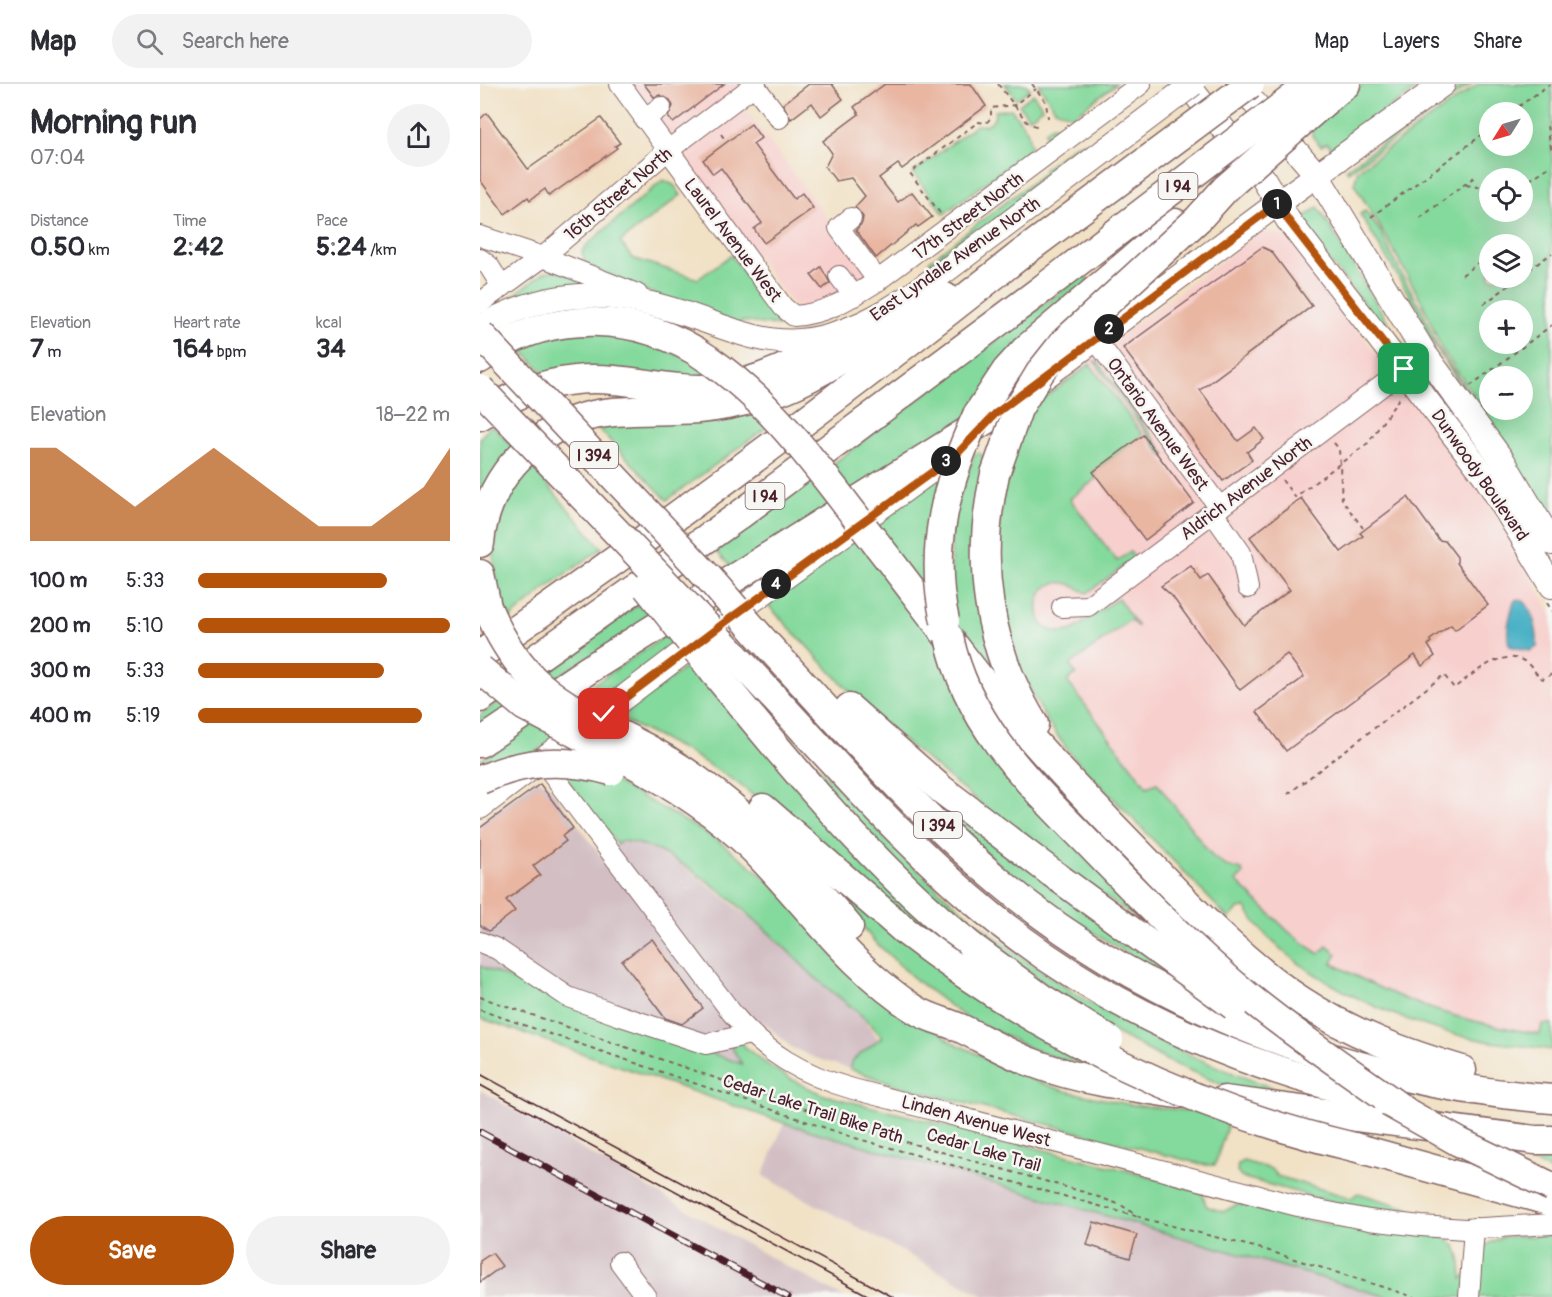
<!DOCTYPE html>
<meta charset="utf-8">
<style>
body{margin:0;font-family:Pangolin,sans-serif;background:#f2f2f3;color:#2b2b33;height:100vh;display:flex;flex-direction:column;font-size:22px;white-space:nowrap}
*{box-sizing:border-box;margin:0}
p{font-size:20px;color:#7c7c81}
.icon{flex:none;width:33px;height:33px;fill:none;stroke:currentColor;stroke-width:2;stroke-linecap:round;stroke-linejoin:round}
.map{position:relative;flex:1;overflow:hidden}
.panel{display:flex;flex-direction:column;background:#fff;width:480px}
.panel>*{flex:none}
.needle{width:39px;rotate:233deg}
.fabs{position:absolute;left:999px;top:18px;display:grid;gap:12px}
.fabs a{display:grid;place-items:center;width:54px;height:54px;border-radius:50%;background:#fff;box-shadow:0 6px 24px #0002;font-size:30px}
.pin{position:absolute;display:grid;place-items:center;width:51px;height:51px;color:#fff;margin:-26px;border-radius:12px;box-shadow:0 3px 9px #0006}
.km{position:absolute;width:30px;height:30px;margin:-15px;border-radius:50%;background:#222;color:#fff;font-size:16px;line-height:30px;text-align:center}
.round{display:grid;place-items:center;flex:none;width:63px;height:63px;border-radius:32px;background:#f2f2f3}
.summary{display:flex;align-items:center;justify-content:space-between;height:102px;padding:0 30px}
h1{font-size:33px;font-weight:800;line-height:45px}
.stats{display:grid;grid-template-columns:repeat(3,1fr);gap:9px;height:102px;padding:6px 30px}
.stats div{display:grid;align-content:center}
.stats b{font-size:26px;font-weight:800}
.stats small{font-size:16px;font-weight:400}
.stats p{font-size:16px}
.chart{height:168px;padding:12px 30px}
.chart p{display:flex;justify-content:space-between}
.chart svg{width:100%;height:108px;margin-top:6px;fill:#b45309;opacity:.7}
.action{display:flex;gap:12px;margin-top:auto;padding:12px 30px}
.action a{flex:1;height:69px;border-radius:36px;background:#b45309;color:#fff;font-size:24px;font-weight:800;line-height:69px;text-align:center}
.action a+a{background:#f2f2f3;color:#2b2b33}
ul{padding:0 30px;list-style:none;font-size:20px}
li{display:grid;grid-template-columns:96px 72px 1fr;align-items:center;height:45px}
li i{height:15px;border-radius:8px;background:#b45309}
header{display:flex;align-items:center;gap:36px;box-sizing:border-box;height:84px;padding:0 30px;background:#fff;border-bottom:2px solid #e1e1e2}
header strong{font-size:28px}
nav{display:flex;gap:33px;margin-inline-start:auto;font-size:21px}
.search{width:420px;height:54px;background:#f2f2f3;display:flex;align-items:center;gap:15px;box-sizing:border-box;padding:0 21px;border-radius:33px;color:#7c7c81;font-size:22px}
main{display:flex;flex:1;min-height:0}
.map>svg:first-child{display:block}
.built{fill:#f7d0cd}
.industrial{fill:#d2bec3}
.green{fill:#84d99c;stroke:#677c64;stroke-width:1.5;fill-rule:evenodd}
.water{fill:#45afc4;stroke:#486778;stroke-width:1.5}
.building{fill:#e9b6a2}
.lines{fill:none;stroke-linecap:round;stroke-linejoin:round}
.minor-casing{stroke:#846361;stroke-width:22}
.major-casing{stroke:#846361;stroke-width:26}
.highway-casing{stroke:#846361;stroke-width:31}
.path{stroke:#846361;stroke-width:2;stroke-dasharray:4.5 4.5;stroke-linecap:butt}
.minor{stroke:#fff;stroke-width:20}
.major{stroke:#fff;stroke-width:24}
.highway{stroke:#fff;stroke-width:28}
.tram{stroke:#4a1f2b;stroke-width:1.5}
.rail-casing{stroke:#4a1f2b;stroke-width:7}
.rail{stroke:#f6f6f2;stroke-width:4.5;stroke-dasharray:14;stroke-linecap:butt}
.major-bridge-casing{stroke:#846361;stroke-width:26;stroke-linecap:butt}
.highway-bridge-casing{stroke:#846361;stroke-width:31;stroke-linecap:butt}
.major-bridge{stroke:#fff;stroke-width:24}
.highway-bridge{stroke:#fff;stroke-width:28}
.route-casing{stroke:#fff;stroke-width:12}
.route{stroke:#b45309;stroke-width:8}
.labels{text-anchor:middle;stroke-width:5;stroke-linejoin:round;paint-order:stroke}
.shield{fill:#f6f6f2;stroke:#7e6067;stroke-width:1.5}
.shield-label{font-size:16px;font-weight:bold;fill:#4a1f2b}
.street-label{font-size:18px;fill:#4a1f2b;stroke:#f6f6f2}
</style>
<header>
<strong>Map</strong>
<div class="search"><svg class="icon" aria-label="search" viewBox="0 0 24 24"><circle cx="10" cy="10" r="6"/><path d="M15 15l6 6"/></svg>Search here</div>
<nav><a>Map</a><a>Layers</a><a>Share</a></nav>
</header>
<main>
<section class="panel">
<div class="summary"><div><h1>Morning run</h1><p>07:04</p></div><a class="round"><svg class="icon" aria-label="share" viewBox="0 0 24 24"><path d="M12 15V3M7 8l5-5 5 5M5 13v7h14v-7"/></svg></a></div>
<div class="stats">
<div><p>Distance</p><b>0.50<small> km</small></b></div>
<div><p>Time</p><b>2:42</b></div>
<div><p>Pace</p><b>5:24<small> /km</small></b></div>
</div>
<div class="stats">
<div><p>Elevation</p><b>7<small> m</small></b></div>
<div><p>Heart rate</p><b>164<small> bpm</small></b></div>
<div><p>kcal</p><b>34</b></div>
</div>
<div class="chart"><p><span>Elevation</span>18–22 m</p>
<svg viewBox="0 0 160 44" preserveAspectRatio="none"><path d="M0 44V6L10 6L20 14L30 22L40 30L50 22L60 14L70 6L80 14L90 22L100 30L110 38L120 38L130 38L140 30L150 22L160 6V44z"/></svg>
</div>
<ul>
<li><b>100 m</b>5:33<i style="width:75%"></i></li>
<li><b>200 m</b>5:10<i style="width:100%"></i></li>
<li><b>300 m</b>5:33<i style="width:74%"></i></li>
<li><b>400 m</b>5:19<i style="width:89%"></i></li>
</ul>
<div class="action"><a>Save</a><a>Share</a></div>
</section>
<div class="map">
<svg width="1072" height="1213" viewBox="0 0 1072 1213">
<rect width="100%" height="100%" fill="#f6f6f2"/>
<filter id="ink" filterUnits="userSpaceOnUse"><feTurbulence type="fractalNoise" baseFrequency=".0167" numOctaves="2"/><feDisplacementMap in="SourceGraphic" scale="12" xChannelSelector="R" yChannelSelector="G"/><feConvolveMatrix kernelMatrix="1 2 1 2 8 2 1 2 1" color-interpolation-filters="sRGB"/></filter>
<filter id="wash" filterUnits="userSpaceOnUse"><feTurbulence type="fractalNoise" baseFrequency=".008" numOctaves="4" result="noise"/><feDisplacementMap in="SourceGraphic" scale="24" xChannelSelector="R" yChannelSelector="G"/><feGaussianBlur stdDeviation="1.35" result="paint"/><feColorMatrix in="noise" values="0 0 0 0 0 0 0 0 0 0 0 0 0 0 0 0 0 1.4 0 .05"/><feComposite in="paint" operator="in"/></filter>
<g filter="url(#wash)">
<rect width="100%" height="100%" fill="#f1e1c5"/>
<g class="built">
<polygon points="148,0 263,0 196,50 189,52"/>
<polygon points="264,24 390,191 356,218 324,227 313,221 205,77 207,66"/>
<polygon points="787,148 803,151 810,156 995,400 1026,447 1072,532 1072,961 988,948 841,889 765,814 623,704 589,668 549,606 554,317 775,152"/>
</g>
<g class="industrial">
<polygon points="57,695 67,700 121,772 141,757 152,757 176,764 199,778 288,848 326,885 376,925 403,961 370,985 333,973 311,963 282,937 250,961 264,980 84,917 0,882 0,739"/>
<polygon points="0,1006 266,1160 363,1213 0,1213"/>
<polygon points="304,1039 723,1159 908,1213 506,1213 283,1092"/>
</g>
<g class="green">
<polygon points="525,0 546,0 550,5 536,15"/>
<polygon points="558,0 636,0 593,32 575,25"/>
<polygon points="883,0 943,0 852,65 847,59 841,62 832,52 832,45"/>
<polygon points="985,0 991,0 947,31 945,28"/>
<path d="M 998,0 L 1072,0 L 1072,440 L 948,252 L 937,224 L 880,130 L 885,127 L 901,148 L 915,179 L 941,224 L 957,263 L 991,312 L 994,311 L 961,264 L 943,220 L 904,149 L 874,100 L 878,86 ZM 1010,28 L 1042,28 L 1042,62 L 1010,62 ZM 1010,94 L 1042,94 L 1042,128 L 1010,128 ZM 1010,160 L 1042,160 L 1042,194 L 1010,194 ZM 1010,226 L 1042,226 L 1042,260 L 1010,260 ZM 1010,292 L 1042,292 L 1042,326 L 1010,326 Z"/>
<polygon points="553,10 563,24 549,34 539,21"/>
<path d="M 531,25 L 547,46 L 551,64 L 464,130 L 433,89 L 496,41 C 506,43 516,38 515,27 Z"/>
<polygon points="943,30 945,33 868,88 866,85"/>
<polygon points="572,42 578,43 582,48 567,59 565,47"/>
<polygon points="604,59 609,67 502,147 500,146 452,180 449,177 564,89 564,85 595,61"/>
<polygon points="183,96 194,101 201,111 140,158 152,174 218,195 251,171 299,235 298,242 261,237 259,240 107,186 102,168 107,161"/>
<polygon points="838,123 921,260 920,264 818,138"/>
<polygon points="75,186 115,199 20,221 64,189"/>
<polygon points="603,191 612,199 487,334 370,412 349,383"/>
<polygon points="144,247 219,280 226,298 69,294 37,261 68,249"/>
<polygon points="614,277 618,278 686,371 683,372"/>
<path d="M 610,280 L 663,351 L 613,388 L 617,394 L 590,415 L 637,477 L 650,468 L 655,474 L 607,509 C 599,506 593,500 585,499 C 559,495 551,524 563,542 C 573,549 581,549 593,546 L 638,514 L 658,543 L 650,536 L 590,581 L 596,590 L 587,597 L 667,703 L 677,699 L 732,772 L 746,782 L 762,786 L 763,790 L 756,797 L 809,848 L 839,870 L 847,862 L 857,870 L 852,879 C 923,920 979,937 1060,950 L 1062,940 L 1072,940 L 1072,966 C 1044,961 1014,960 986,953 C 916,938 801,887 766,824 L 758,825 L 749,835 L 589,668 L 567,637 L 542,590 L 524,532 L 517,462 L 525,393 L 551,324 Z"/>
<polygon points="278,328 290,341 187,416 117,343"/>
<polygon points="12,341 38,368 0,431 0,354"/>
<polygon points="499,369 506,375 511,581 507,583 476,550 471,526 471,433 495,370"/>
<path d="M 51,382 L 122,464 L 65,505 L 26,538 C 5,478 10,432 51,382 Z"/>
<polygon points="464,389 453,520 393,442"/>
<polygon points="334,394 356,421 253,485 235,466"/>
<polygon points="380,453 460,557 465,574 703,867 555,764 390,629 288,521"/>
<polygon points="165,516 178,531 72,596 62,587"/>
<polygon points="191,548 200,560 117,622 96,612"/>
<polygon points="214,577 509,899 255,697 208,668 139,634"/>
<polygon points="20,617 29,624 0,646 0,631"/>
<path d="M 278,618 C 343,686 404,759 475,820 C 575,907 691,972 817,1012 L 758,1008 L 686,976 L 625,943 L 449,814 L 273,623 Z"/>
<polygon points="54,639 79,652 53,670 0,686 0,677"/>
<path d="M 79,686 L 136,698 L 233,753 L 270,781 L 470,957 L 553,996 L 585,1007 L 652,1021 L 733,1029 L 749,1036 L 735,1081 L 725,1081 L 419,1002 L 370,985 L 373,976 L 402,953 C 379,924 352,911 327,886 C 288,846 197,758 141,757 L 137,760 Z"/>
<path d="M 446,710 L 724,911 C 654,876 588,836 526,786 C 498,763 472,736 446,710 Z"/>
<polygon points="327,769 643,992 561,969 485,933 437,897 393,856"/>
<path d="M 0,882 L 84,917 L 262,980 L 250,961 L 260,958 C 285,982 312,997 344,1011 L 641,1085 L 718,1107 L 723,1110 L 726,1122 L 743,1128 L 758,1120 C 812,1134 869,1146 926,1150 C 939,1151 960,1149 970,1157 C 982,1165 981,1183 982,1195 L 1001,1179 L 1006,1161 L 1021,1153 L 1072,1151 L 1072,1213 L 908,1213 L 304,1039 L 0,934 Z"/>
<polygon points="1028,1067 1072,1069 1072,1087"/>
<polygon points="763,1077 791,1085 797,1092 871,1114 878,1109 930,1125 929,1129 863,1121 761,1093 757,1088 758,1080"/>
</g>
<path class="water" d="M 1038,515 C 1053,517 1058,551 1057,563 L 1050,567 L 1030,562 C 1024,550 1031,529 1034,517 Z"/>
<g id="blocks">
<g class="building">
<polygon points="164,0 244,0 193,39 188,33 193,22 190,16 180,11 174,13"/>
<polygon points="329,0 352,0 363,15 341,32 332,19 311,35 303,20"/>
<polygon points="405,0 491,0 506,22 422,85 418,80 399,94 418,118 432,108 452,133 438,143 436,141 396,174 376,146 382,139 383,133 375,123 385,112 371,94 356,97 345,83 352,69 343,57 379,30 374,23"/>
<polygon points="7,29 48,85 121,34 140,59 135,62 137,64 69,112 65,105 50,116 48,113 25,130 0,96 0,35"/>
<polygon points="271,40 281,54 273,60 314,115 322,109 333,124 284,159 274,145 282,139 241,84 233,90 223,76"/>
<polygon points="782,163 791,167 832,222 720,306 758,357 776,344 784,355 767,368 772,376 743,397 643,264"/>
<polygon points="341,183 350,199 342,205 331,191"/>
<polygon points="663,351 714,419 665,456 613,388"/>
<polygon points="928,413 959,456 965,457 977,473 977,479 1008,521 975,546 971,541 950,556 951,558 948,561 955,572 942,582 935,571 806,667 777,628 824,593 807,570 760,606 692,512 681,502 711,482 721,496 728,491 764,541 810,506 770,453 821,414 861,468 883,452 880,449"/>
<polygon points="60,700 93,744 82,752 86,757 53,782 60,791 26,816 35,827 9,847 0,841 0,744"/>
<polygon points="172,855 223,924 202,940 185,934 142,877"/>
<polygon points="614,1138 657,1151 650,1174 607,1161"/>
<polygon points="12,1169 22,1182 0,1198 0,1177"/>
</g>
</g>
</g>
<g filter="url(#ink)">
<use href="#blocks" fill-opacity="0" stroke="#846361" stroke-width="1.5"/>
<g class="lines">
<defs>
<g id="minor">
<path d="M 140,0 L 303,223 L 314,232 C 345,230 367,216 393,200 L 661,0"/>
<polyline points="274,1 299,34"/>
<polyline points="164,35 181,23"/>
<polyline points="371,134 359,144 398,197"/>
<polyline points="0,152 63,173 157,210"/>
<polyline points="0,175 9,182 22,203"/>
<polyline points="359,192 374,212"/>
<polyline points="0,219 63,173 187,67 276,0"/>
<polyline points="616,256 740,424"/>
<polyline points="733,429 761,469 768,504"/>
<polyline points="582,523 608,522 935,277"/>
<path d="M 62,677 L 252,929 C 285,969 323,991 373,1005 L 818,1122 L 889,1136 L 941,1142 L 985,1145 L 1072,1140"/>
<polyline points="0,858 17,865 88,913 138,931 226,960 270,950"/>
<polyline points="140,1178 166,1213"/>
<polyline points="989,1213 994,1144"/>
</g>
<g id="major">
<polyline points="703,0 715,10 783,94 808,136 1005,392 1072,502"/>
<polyline points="758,0 837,91 945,270 1023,377 1072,459"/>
<path d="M 0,243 C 78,199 141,206 223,236 C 254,247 286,260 320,257 C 396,250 461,188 521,145"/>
<polyline points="562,295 798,119 963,0"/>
<polyline points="0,723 247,535 486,361"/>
</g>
<g id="highway">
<polyline points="851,12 866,0"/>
<path d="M 0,275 C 67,224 161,227 228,275"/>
<polyline points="497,331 526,287 546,265 695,139"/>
<path d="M 0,332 C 40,305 86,291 134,296 C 170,299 203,308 239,304 C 285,297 331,273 370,249"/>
<path d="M 515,390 C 495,477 507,564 554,640"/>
<path d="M 0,459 C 2,431 15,401 33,380 C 91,315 141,330 218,325 C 243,323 269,317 293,309 C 337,294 374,266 413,242 C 429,231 447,222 465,213"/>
<path d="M 396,459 C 438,512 477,568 521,620 C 567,674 616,725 666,776 C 713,826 763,878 820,916 C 870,949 925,969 982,986"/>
<polyline points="0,490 7,523"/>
<path d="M 281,554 C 358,637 433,725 520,798 C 672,926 875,1000 1072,1015"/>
<path d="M 0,571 C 185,444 364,310 540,171"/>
<path d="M 255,572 C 332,653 405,740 489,813 C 610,919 756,983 912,1017"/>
<path d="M 234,588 C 314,686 393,782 492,863"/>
<polyline points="0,614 257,433 565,203"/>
<polyline points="369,624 461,705 572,789"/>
<path d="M 149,655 C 239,699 305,768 369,843"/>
<polyline points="0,659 108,586 515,330"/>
<path d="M 137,671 C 186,696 236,727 275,767 C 327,820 372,886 436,926 C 448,934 464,937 478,943 C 504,955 528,970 556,980 C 602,997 650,1003 698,1010"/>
<polyline points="283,724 424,846"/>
<polyline points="744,1016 1055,1056 1072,1056"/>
<polyline points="874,1063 1072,1118"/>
</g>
</defs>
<use href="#minor" class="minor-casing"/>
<use href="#major" class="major-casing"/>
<use href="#highway" class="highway-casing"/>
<g class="path">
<polyline points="518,0 547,38 558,43"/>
<polyline points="552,0 566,18 568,34"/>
<polyline points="1031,28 1070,0"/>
<polyline points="1072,35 1067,42 1072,68"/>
<polyline points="241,50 246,57"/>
<polyline points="986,101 1010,105"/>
<polyline points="1042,101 1072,81"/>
<polyline points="460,129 430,89 498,38 506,39 511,34 511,24 534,21 556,5"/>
<polyline points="891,133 1010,45"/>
<polyline points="940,134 997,91"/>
<polyline points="982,191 999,178"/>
<polyline points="1042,191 1072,169"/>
<polyline points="1004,220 1039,194"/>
<polyline points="990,302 1072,241"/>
<polyline points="854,359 859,365 862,416 883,444"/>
<polyline points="802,396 815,413 888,359 920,313"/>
<polyline points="1067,519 1072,527"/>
<path d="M 808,710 L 964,591 L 974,604 C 991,592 1018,566 1042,576 C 1051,580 1055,590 1063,595 L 1072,590"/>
<polyline points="0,913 398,1050 607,1109 641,1121 661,1134 786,1166 934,1213"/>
<polyline points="0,926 375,1054 659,1133"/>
</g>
<use href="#minor" class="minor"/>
<use href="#major" class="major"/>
<use href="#highway" class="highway"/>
<g class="tram">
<polyline points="0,990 413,1213"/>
<polyline points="0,1001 391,1213"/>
</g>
<defs>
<polyline id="rail" points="0,1048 308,1213"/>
</defs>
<use href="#rail" class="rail-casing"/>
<use href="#rail" class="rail"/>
<defs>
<polyline id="major-bridge" points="521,145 713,0"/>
<g id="highway-bridge">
<polyline points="540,171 770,0"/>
<polyline points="565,203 831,0"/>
<polyline points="0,250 228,493 281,554"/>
<path d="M 228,275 C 297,322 345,394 396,459"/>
<polyline points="0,305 255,572"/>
<polyline points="515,390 538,325 561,287 584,258 718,135 746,104 851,12"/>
<polyline points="167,503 234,588"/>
<path d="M 7,523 C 40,601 78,618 149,655"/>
<path d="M 465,537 C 448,464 467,396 497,331"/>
<path d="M 469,553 C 487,639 547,697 606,757 C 659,812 712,866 770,914 C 820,955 873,989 925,1027"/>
<polyline points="0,585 44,622 137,671"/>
<path d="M 0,696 C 45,676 84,674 131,687"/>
<polyline points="572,789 754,922"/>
<path d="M 424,846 C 557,949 711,1025 874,1063"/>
<polyline points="492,863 563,915 629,956"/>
<polyline points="908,1018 979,1058 1072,1103"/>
</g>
</defs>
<use href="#major-bridge" class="major-bridge-casing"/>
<use href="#highway-bridge" class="highway-bridge-casing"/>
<use href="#major-bridge" class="major-bridge"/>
<use href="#highway-bridge" class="highway-bridge"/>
</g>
</g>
<g class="lines" filter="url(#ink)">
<defs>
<polyline id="route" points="124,630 248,536 477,370 515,330 798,119 808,136 924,285"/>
</defs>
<use href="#route" class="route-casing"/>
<use href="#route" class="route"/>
</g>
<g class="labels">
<g class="shield">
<rect x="678.5" y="89" width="39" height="26" rx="4.5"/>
<rect x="90" y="358" width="48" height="26" rx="4.5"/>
<rect x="265.5" y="399" width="39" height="26" rx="4.5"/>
<rect x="434" y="728" width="48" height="26" rx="4.5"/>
</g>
<g class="shield-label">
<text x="698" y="108">I 94</text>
<text x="114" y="377">I 394</text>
<text x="285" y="418">I 94</text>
<text x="458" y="747">I 394</text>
</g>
<g class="street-label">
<text transform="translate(138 110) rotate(-40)" y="6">16th Street North</text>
<text transform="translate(488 132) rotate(-37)" y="6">17th Street North</text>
<text transform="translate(253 156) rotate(53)" y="6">Laurel Avenue West</text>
<text transform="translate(475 175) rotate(-35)" y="6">East Lyndale Avenue North</text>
<text transform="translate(678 340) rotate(54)" y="6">Ontario Avenue West</text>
<text transform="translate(1000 391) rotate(55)" y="6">Dunwoody Boulevard</text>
<text transform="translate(766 404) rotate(-37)" y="6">Aldrich Avenue North</text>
<text transform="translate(333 1025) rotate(18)" y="6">Cedar Lake Trail Bike Path</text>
<text transform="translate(496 1037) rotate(15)" y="6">Linden Avenue West</text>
<text transform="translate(504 1066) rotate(16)" y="6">Cedar Lake Trail</text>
</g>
</g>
</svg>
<div class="fabs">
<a><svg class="needle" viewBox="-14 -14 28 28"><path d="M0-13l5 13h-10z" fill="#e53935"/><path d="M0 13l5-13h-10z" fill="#7c7c81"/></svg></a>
<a><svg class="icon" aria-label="locate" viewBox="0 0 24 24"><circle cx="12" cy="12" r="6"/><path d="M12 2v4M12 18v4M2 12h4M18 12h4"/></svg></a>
<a><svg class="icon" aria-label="layers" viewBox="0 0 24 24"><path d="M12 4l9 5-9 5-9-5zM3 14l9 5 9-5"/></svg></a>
<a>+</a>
<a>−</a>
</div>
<div class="pin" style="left:924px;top:285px;background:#1e9e55"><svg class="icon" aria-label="arrive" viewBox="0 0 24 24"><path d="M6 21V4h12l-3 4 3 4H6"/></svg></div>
<div class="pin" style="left:124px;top:630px;background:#d93025"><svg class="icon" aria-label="check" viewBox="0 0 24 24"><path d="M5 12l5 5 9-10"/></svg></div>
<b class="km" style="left:797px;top:120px">1</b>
<b class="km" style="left:629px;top:245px">2</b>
<b class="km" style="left:466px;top:377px">3</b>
<b class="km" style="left:296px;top:500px">4</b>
</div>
</main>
